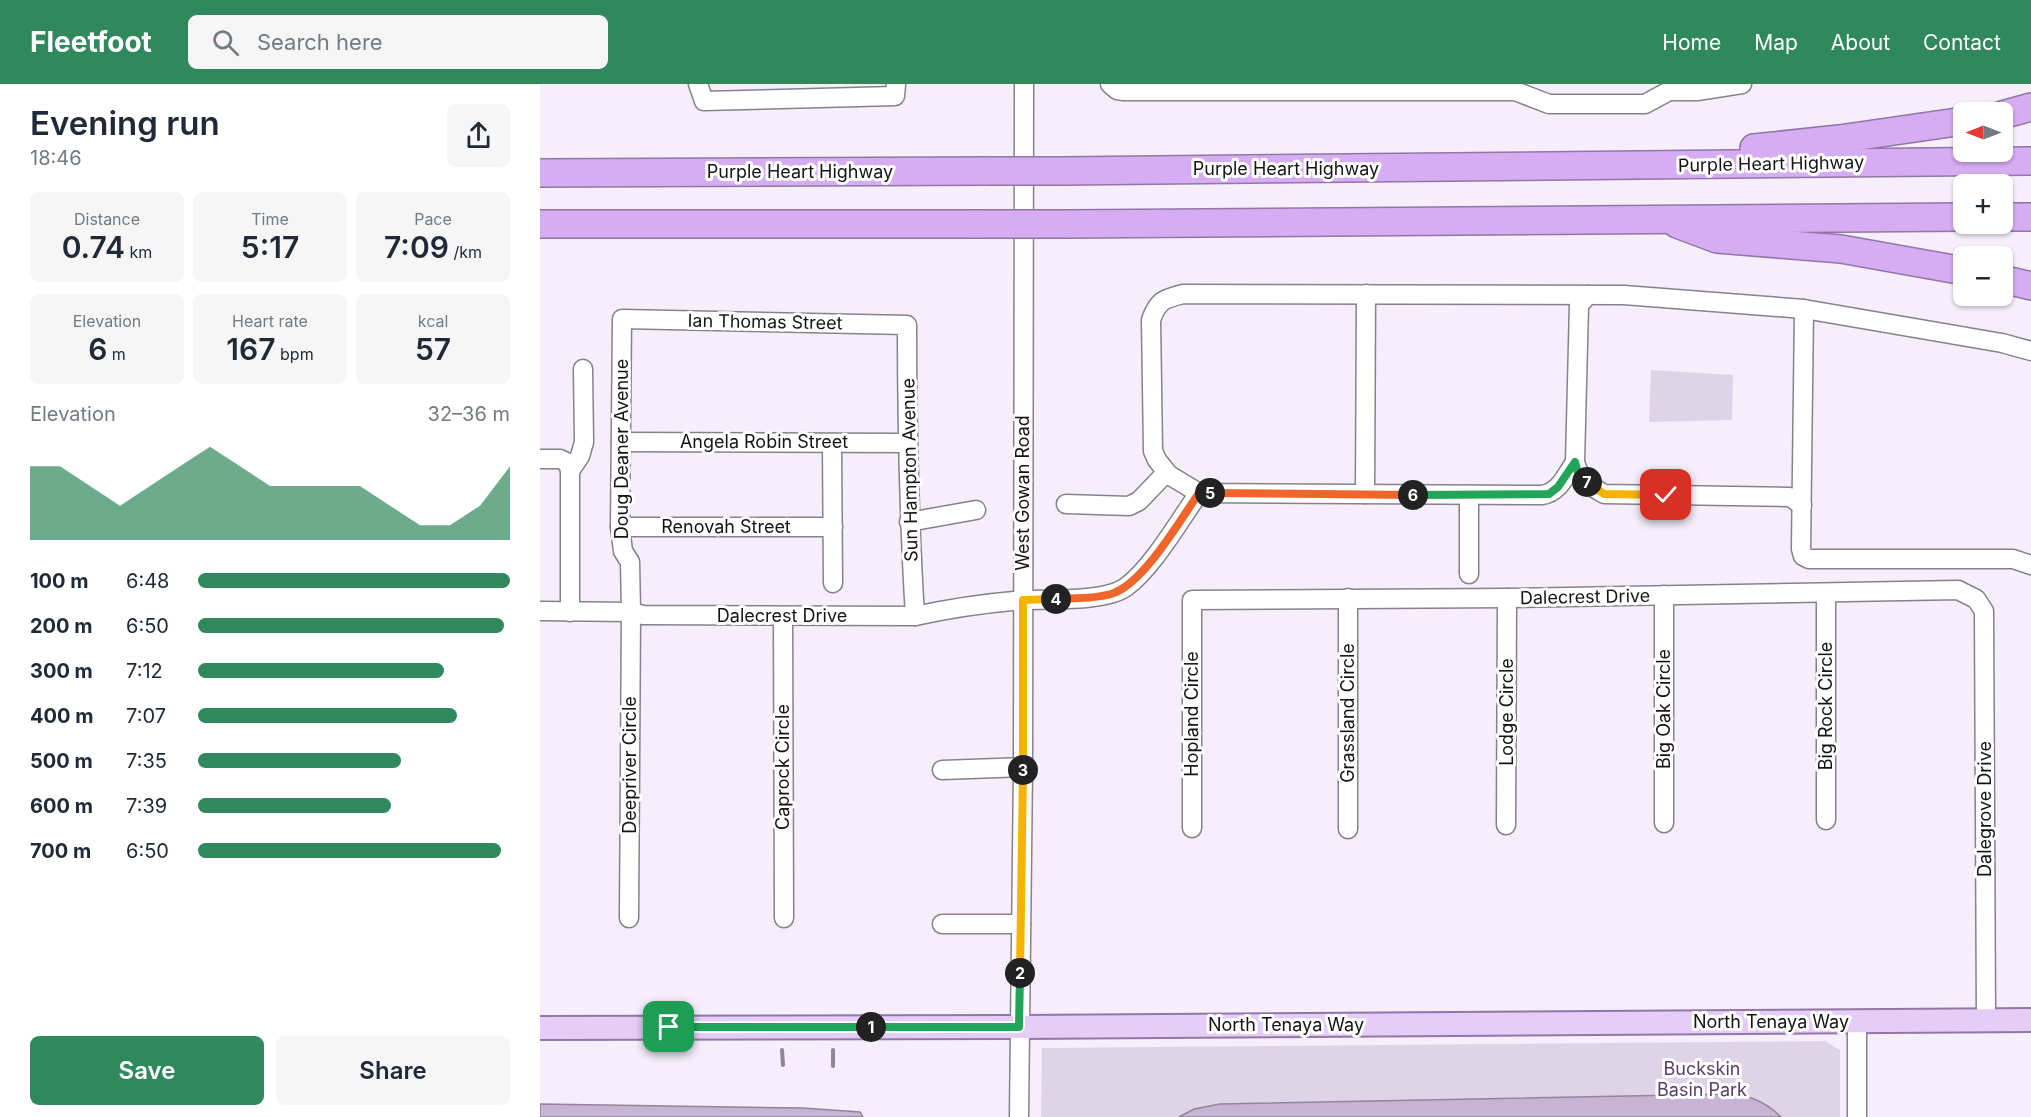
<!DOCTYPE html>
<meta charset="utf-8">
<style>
body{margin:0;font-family:Inter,sans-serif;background:#f6f6f7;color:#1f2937;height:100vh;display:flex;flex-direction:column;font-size:22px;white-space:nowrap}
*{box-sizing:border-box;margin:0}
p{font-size:20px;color:#747a83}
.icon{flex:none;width:33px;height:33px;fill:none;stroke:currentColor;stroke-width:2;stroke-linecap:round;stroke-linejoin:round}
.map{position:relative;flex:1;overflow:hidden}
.panel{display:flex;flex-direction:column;background:#fff;width:540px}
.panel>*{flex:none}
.needle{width:39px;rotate:270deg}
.fabs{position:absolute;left:1413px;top:18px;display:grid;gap:12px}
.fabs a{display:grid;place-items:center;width:60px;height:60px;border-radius:9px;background:#fff;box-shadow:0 2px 4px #0004;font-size:30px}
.pin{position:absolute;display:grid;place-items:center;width:51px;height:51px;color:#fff;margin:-26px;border-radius:12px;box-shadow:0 3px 9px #0006}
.km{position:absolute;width:30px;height:30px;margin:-15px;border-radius:50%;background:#222;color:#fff;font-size:16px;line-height:30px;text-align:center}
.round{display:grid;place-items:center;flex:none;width:63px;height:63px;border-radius:9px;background:#f6f6f7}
.summary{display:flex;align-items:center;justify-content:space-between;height:102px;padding:0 30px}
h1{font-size:33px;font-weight:600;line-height:45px}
.figures{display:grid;grid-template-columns:repeat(3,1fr);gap:9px;height:102px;padding:6px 30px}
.figures div{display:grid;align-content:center;border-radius:9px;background:#f6f6f7;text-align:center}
.figures b{font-size:30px;font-weight:600}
.figures small{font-size:16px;font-weight:400}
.figures p{font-size:16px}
.chart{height:168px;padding:12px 30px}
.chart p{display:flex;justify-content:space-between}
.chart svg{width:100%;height:108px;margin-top:6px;fill:#30885d;opacity:.7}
.button{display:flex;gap:12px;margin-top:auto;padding:12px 30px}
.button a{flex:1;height:69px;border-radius:9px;background:#30885d;color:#fff;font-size:24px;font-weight:600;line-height:69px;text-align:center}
.button a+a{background:#f6f6f7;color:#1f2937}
ul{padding:0 30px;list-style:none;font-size:20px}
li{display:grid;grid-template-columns:96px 72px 1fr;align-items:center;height:45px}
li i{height:15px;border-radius:8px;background:#30885d}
header{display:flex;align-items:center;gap:36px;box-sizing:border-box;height:84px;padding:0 30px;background:#30885d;color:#fff}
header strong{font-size:28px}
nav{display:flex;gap:33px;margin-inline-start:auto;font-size:21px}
.search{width:420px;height:54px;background:#f6f6f7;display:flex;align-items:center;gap:15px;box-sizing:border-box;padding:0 21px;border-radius:9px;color:#747a83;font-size:22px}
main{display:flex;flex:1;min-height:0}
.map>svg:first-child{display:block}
.green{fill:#dfd3e8}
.water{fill:#c7b4d5;stroke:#92849c;stroke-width:1.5}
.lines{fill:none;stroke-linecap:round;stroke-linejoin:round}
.stream{stroke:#92849c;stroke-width:4}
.minor-casing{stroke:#87818c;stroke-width:21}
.major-casing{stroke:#9276a6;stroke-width:26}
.highway-casing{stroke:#9276a6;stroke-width:30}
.minor{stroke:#fff;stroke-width:18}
.major{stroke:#e6cdf8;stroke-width:22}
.highway{stroke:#d6acf3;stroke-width:27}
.highway-bridge-casing{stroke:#9276a6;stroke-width:30;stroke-linecap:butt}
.highway-bridge{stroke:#d6acf3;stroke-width:27}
.split-1-casing{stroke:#fff;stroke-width:12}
.split-2-casing{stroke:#fff;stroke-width:12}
.split-3-casing{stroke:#fff;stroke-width:12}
.split-4-casing{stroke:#fff;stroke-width:12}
.split-5-casing{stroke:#fff;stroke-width:12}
.split-6-casing{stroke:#fff;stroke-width:12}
.split-7-casing{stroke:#fff;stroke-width:12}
.split-8-casing{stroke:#fff;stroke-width:12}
.split-1{stroke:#22a559;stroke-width:8}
.split-2{stroke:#22a559;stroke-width:8}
.split-3{stroke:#f5b400;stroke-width:8}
.split-4{stroke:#f5b400;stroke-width:8}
.split-5{stroke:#f0652b;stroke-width:8}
.split-6{stroke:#f0652b;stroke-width:8}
.split-7{stroke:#22a559;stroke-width:8}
.split-8{stroke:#f5b400;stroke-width:8}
.labels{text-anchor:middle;stroke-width:6;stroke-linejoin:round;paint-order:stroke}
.street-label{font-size:18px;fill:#151317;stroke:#fff}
.park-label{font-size:18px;fill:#583d6a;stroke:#fff}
</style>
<header>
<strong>Fleetfoot</strong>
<div class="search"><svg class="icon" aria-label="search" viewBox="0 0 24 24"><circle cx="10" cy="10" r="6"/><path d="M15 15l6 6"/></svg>Search here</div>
<nav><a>Home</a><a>Map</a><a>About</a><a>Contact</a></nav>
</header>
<main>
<section class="panel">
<div class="summary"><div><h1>Evening run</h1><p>18:46</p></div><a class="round"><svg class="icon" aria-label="share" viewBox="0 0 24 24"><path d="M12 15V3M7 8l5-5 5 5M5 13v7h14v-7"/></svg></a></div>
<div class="figures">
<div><p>Distance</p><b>0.74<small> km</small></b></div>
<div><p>Time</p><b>5:17</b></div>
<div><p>Pace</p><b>7:09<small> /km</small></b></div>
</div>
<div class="figures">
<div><p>Elevation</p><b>6<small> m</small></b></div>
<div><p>Heart rate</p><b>167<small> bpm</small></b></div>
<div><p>kcal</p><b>57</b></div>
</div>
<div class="chart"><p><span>Elevation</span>32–36 m</p>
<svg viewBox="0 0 160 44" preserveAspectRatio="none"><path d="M0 44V14L10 14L20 22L30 30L40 22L50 14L60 6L70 14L80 22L90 22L100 22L110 22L120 30L130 38L140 38L150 30L160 14V44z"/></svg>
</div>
<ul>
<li><b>100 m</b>6:48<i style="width:100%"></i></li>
<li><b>200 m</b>6:50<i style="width:98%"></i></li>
<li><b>300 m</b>7:12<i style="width:79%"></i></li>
<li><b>400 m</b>7:07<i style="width:83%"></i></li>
<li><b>500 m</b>7:35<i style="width:65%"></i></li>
<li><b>600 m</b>7:39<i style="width:62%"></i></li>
<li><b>700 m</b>6:50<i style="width:97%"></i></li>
</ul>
<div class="button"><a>Save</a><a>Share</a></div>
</section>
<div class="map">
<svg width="1491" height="1033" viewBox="0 0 1491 1033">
<rect width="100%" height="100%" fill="#f6effb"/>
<g class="green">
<polygon points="1111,286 1193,291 1192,336 1109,338"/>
<polygon points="1285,957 1300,966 1300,1033 501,1033 502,964"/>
</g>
<g class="water">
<path d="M 1190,1010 C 1211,1011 1227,1019 1241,1033 L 639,1033 L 654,1025 L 680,1020 Z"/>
<polygon points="0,1020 263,1024 320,1028 323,1033 0,1033"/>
</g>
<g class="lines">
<g class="stream">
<polyline points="242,966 243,981"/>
<polyline points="293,982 293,966"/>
</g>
<defs>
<g id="minor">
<polyline points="158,0 164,17 355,12 356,0"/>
<polyline points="570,0 577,6 584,7 975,7 1009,20 1105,20 1129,7 1157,7 1202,0"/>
<path d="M 1048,211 L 1039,221 L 1035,378 C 1039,394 1050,402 1064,410 L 1250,413 L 1262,421"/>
<polyline points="1264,225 1261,465 1263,472 1269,475 1473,475 1491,481"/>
<polyline points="81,358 367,359"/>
<polyline points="292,359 293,499"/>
<polyline points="0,375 20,375 28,379 30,387 30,528"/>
<polyline points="30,387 40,372 44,358 43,285"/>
<path d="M 629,391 L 617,376 L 613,367 L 611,236 C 618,216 624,215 643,210 L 1084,211 L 1264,225 L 1462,259 L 1491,267"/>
<polyline points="825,410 826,210"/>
<polyline points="929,411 929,490"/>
<path d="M 526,420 L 589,422 L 599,417 L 623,392 L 629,391 L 659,409 L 1002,411 C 1019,409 1026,391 1035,378"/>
<polyline points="369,438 436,426"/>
<polyline points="80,443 293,443"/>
<polyline points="1286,509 1286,736"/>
<polyline points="1124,511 1124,739"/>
<polyline points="808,514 808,745"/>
<path d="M 0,527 L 91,528 L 103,531 L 375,532 C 411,524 446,519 483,516 C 510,515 565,518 586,503 C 613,483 639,437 659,409"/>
<polyline points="243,532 244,834"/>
<polyline points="402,686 483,683"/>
<polyline points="966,741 967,514"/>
<polyline points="652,744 652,516 967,514 1418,506 1436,515 1444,527 1446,936"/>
<path d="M 89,834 L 91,528 L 90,478 L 83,467 L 80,443 L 82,235 L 367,241 C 367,338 369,435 375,532"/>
<polyline points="402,840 481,840"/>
<polyline points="479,1033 483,683 484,0"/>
<polyline points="1317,1033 1317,937"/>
</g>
<polyline id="major" points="0,944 479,943 1491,936"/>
<g id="highway">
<polyline points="1462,31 1491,23"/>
<polyline points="1214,64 1299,55 1424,37"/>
<polyline points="523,87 1491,77"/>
<polyline points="0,89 447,87"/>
<polyline points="1462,133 1491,133"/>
<polyline points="0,140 438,140"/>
<polyline points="529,140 1424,133"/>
<polyline points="1137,140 1177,155 1301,165 1424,187"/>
<polyline points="1462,195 1491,202"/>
</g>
</defs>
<use href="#minor" class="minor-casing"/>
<use href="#major" class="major-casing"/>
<use href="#highway" class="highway-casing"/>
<use href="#minor" class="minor"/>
<use href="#major" class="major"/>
<use href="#highway" class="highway"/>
<defs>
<g id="highway-bridge">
<polyline points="447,87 523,87"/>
<polyline points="438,140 529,140"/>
</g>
</defs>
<use href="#highway-bridge" class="highway-bridge-casing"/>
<use href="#highway-bridge" class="highway-bridge"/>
</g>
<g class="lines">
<defs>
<polyline id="split-1" points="129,943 331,943"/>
<polyline id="split-2" points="331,943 479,943 480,889"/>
<polyline id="split-3" points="480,889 483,686"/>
<polyline id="split-4" points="483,686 483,516 516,515"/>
<path id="split-5" d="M 516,515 C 534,514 554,515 571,510 C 603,501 640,436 659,409 L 670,409"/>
<polyline id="split-6" points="670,409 873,411"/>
<polyline id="split-7" points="873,411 1009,410 1018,403 1035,378 1038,389 1047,398"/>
<polyline id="split-8" points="1047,398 1064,410 1126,411"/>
</defs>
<use href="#split-1" class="split-1-casing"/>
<use href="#split-2" class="split-2-casing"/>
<use href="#split-3" class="split-3-casing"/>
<use href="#split-4" class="split-4-casing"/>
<use href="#split-5" class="split-5-casing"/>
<use href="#split-6" class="split-6-casing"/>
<use href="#split-7" class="split-7-casing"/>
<use href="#split-8" class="split-8-casing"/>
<use href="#split-1" class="split-1"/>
<use href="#split-2" class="split-2"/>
<use href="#split-3" class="split-3"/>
<use href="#split-4" class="split-4"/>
<use href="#split-5" class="split-5"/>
<use href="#split-6" class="split-6"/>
<use href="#split-7" class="split-7"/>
<use href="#split-8" class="split-8"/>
</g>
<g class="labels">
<g class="street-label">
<text transform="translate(1231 80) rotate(-1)" y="6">Purple Heart Highway</text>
<text x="746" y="91">Purple Heart Highway</text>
<text x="260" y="94">Purple Heart Highway</text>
<text transform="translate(225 238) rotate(1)" y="6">Ian Thomas Street</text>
<text x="224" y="364">Angela Robin Street</text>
<text transform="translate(82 365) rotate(-90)" y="6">Doug Deaner Avenue</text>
<text transform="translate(370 386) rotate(-91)" y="6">Sun Hampton Avenue</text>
<text transform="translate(483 409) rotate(-90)" y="6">West Gowan Road</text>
<text x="186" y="449">Renovah Street</text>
<text transform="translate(1045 513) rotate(-1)" y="6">Dalecrest Drive</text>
<text x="242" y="538">Dalecrest Drive</text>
<text transform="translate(1286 622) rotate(-90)" y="6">Big Rock Circle</text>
<text transform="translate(1124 625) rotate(-90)" y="6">Big Oak Circle</text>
<text transform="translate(967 628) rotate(-90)" y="6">Lodge Circle</text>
<text transform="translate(808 629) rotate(-90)" y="6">Grassland Circle</text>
<text transform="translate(652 630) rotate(-90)" y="6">Hopland Circle</text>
<text transform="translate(90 681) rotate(-90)" y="6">Deepriver Circle</text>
<text transform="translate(243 683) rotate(-90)" y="6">Caprock Circle</text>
<text transform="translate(1445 725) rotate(-90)" y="6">Dalegrove Drive</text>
<text x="1231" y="944">North Tenaya Way</text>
<text x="746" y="947">North Tenaya Way</text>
</g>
<g class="park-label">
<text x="1162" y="991">Buckskin<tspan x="1162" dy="21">Basin Park</tspan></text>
</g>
</g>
</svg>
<div class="fabs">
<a><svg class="needle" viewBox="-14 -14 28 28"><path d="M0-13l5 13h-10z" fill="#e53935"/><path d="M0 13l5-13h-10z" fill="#747a83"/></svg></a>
<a>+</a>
<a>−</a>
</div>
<div class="pin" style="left:129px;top:943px;background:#1e9e55"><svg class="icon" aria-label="arrive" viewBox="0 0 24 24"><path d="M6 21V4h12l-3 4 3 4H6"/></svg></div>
<div class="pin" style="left:1126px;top:411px;background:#d93025"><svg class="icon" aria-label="check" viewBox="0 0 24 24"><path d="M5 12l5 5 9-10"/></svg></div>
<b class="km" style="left:331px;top:943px">1</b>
<b class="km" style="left:480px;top:889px">2</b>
<b class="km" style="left:483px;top:686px">3</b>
<b class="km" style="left:516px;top:515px">4</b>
<b class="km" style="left:670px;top:409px">5</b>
<b class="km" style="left:873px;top:411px">6</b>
<b class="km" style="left:1047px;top:398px">7</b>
</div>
</main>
